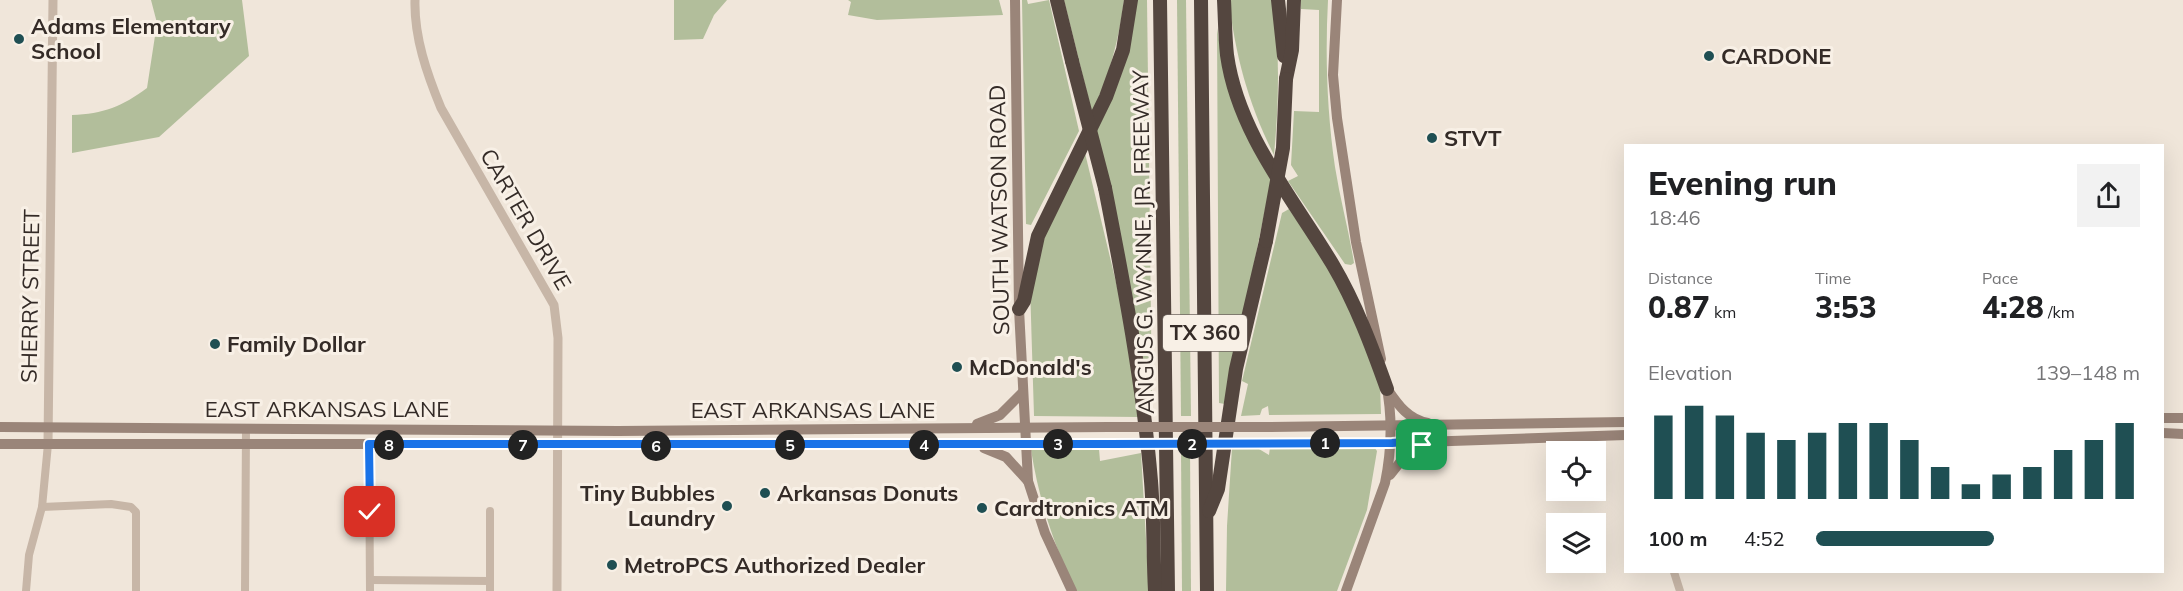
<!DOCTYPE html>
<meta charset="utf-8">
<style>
body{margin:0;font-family:Mulish,sans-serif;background:#f2f2f2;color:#202124;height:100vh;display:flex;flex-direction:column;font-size:22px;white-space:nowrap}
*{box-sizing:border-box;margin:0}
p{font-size:20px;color:#757577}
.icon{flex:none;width:33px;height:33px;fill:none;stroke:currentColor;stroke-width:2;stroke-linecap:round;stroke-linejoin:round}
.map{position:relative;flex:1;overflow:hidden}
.sheet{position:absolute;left:1624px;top:144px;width:540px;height:429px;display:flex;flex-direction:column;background:#fff;border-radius:0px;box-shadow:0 6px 24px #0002}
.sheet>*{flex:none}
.fabs{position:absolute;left:1546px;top:441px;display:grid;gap:12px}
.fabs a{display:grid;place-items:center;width:60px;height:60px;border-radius:0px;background:#fff;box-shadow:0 6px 24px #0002;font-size:30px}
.pin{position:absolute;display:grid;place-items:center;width:51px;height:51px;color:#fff;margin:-26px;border-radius:12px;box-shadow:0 3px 9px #0006}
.km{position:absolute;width:30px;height:30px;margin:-15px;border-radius:50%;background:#222;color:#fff;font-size:16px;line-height:30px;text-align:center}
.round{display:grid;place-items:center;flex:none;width:63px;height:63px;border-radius:0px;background:#f2f2f2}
.overview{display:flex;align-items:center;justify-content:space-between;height:102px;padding:0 24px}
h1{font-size:33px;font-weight:800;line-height:45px}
.metrics{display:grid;grid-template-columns:repeat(3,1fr);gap:9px;height:102px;padding:6px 24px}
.metrics div{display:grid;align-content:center}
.metrics b{font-size:30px;font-weight:800}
.metrics small{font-size:16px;font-weight:400}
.metrics p{font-size:16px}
.chart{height:168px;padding:12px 24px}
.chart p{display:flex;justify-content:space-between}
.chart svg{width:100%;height:108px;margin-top:6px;stroke:#1f4f53;stroke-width:6}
ul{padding:0 24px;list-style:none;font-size:20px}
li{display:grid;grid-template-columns:96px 72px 1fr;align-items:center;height:45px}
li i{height:15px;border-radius:8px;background:#1f4f53}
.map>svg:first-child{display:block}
.green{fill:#b2be9b}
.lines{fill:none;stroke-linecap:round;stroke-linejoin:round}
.minor{stroke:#c7b6a7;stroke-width:8}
.tertiary{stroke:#c7b6a7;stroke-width:9}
.secondary{stroke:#9a8579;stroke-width:10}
.motorway{stroke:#54463f;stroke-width:14}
.secondary-bridge{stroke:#9a8579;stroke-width:10}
.motorway-bridge{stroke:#54463f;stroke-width:14}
.route-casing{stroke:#fff;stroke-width:12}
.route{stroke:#1a73e8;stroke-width:8}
.poi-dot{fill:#1f4f53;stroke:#f8f0e6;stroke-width:2}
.labels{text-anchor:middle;stroke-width:6;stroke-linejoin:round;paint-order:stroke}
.shield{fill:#f8f0e6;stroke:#6f6660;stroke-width:1.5}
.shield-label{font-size:21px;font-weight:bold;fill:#342b27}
.poi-label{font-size:22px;font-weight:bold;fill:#342b27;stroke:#f8f0e6;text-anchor:start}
.street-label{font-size:22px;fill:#342b27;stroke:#f8f0e6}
</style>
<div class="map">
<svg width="2183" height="591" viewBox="0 0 2183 591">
<rect width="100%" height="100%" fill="#f0e6da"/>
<g class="green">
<path d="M 151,0 L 242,0 L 249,56 L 159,137 L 72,153 L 72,115 C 103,114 123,106 147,88 L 157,23 Z"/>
<polygon points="674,0 727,0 714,15 703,39 674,40"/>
<polygon points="848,0 999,0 1003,15 877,20 848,15 851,2"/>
<polygon points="1022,0 1027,0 1028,4 1049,0 1079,131 1031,225 1026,224"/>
<path d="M 1064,0 L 1124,0 C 1119,40 1109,77 1092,113 Z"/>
<polygon points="1136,0 1147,0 1152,401 1147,401 1096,129"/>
<polygon points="1177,0 1186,0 1191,416 1181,416"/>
<path d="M 1229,0 L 1273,0 C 1280,52 1279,103 1274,155 C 1249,106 1235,55 1229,0 Z"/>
<path d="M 1301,0 L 1328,0 C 1325,56 1327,112 1335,167 C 1340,199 1349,231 1354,263 L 1351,265 L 1345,264 L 1288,181 L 1298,176 L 1291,165 L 1294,111 L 1319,112 L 1319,10 L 1301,9 Z"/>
<polygon points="1217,28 1220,46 1271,181 1225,404 1219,403"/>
<polygon points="1085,153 1126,324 1139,417 1034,416 1030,285 1043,233"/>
<polygon points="1289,209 1339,282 1380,385 1381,414 1269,415 1268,406 1262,409 1260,415 1241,416 1248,384 1242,381 1282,213"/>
<polygon points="1270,447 1374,447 1377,451 1367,510 1337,591 1226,591 1227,526 1232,448 1259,449 1269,455"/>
<polygon points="1190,448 1191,591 1182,591 1181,449"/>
<path d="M 1099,449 L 1100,461 L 1141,453 L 1149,591 L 1076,591 C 1054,546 1039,500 1031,450 Z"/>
</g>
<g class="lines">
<g class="minor">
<polyline points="369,444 370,591"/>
<polyline points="42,507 111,504 131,507 136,512 136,591"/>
<polyline points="1674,572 1680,591"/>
<polyline points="371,580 490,581"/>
<polyline points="26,591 29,555 42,507 48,444"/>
<polyline points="245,591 246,429"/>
<polyline points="490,591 490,511"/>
</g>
<g class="tertiary">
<path d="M 415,0 C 414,37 427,74 441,108 L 554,305 L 558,338 L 557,591"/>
<polyline points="48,444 53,0"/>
</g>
<g class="secondary">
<polyline points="1015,0 1019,309 1028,481 1045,533 1072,591"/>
<polyline points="1337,0 1333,75 1337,118 1356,242 1381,359"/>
<path d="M 1388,390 C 1398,405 1409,420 1428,423"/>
<polyline points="2163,418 2183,418"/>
<polyline points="977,424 1000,415 1022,393"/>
<polyline points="0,427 618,431 1108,427"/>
<polyline points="1271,427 1626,422"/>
<polyline points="2163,433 2183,434"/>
<polyline points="1271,443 1392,443 1626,435"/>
<polyline points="0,444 1108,444"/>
<polyline points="984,448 1006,457 1028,481"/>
<polyline points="1390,475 1405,456 1427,443"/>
<path d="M 1346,591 L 1385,483 C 1392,449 1393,418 1386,383"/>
</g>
<g class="motorway">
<polyline points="1057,0 1072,61"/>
<polyline points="1160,0 1168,591"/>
<polyline points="1201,0 1207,591"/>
<path d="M 1224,0 C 1225,18 1225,37 1227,55 C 1238,134 1293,198 1333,265 C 1356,304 1372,347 1387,389"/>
<polyline points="1278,0 1284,56"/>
<polyline points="1286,79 1292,50 1294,0"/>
<path d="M 1105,188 C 1124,285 1143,383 1151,481 C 1154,518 1153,555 1155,591"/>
<polyline points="1019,309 1024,301 1038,236 1106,97 1123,50 1131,0"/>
<polyline points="1209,511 1218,489 1236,369 1266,241"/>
</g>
<g class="secondary-bridge">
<polyline points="1108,427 1271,427"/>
<polyline points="1108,444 1271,443"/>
</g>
<g class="motorway-bridge">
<polyline points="1072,61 1105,188"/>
<polyline points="1266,241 1283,148 1286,79"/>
</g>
</g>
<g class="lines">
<defs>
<polyline id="route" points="370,512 369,444 1108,444 1392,443 1440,439 1422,445"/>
</defs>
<use href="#route" class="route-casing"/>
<use href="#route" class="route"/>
</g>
<g class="poi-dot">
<circle cx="19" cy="39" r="6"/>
<circle cx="1709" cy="56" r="6"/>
<circle cx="1432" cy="138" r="6"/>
<circle cx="215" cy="344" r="6"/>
<circle cx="957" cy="367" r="6"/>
<circle cx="765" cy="493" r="6"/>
<circle cx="727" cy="506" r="6"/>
<circle cx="982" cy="508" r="6"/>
<circle cx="612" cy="565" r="6"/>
</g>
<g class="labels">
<rect class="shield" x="1163" y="315" width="84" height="36" rx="4.5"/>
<g class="shield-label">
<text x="1205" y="340">TX 360</text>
</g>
<g class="poi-label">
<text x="31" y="34">Adams Elementary<tspan x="31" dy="25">School</tspan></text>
<text x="1721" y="64">CARDONE</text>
<text x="1444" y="146">STVT</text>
<text x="227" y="352">Family Dollar</text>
<text x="969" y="375">McDonald's</text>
<text x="715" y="501" text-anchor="end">Tiny Bubbles<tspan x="715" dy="25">Laundry</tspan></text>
<text x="777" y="501">Arkansas Donuts</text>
<text x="994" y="516">Cardtronics ATM</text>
<text x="624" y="573">MetroPCS Authorized Dealer</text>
</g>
<g class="street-label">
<text transform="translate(999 210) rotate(-91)" y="8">SOUTH WATSON ROAD</text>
<text transform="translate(526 219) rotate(60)" y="8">CARTER DRIVE</text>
<text transform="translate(1143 242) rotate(-91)" y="8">ANGUS G. WYNNE, JR. FREEWAY</text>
<text transform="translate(30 296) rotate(-89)" y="8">SHERRY STREET</text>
<text x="327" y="417">EAST ARKANSAS LANE</text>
<text x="813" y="418">EAST ARKANSAS LANE</text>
</g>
</g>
</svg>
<div class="fabs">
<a><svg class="icon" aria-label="locate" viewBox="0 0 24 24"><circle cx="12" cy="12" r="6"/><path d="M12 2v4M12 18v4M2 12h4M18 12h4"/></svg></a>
<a><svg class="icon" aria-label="layers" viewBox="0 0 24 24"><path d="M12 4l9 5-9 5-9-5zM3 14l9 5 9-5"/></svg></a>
</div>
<div class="pin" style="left:1422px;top:445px;background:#1e9e55"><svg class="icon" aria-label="arrive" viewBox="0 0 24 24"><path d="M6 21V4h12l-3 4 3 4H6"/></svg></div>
<div class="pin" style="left:370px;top:512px;background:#d93025"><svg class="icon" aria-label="check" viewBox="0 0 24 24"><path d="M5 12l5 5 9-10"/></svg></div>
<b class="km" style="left:1325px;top:443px">1</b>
<b class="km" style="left:1192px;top:444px">2</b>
<b class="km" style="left:1058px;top:444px">3</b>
<b class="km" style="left:924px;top:445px">4</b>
<b class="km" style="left:790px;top:445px">5</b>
<b class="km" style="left:656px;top:446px">6</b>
<b class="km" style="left:523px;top:445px">7</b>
<b class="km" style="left:389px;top:445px">8</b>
<section class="sheet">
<div class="overview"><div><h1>Evening run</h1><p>18:46</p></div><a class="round"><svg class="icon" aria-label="share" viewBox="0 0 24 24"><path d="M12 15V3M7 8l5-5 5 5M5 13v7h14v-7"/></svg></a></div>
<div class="metrics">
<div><p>Distance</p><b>0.87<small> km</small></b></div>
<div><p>Time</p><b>3:53</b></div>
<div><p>Pace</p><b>4:28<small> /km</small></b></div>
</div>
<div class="chart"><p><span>Elevation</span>139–148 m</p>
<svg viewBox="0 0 160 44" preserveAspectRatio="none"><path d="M5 44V10M15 44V6M25 44V10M35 44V17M45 44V20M55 44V17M65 44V13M75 44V13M85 44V20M95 44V31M105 44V38M115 44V34M125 44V31M135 44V24M145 44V20M155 44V13"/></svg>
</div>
<ul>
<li><b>100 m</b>4:52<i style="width:55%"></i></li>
</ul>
</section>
</div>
